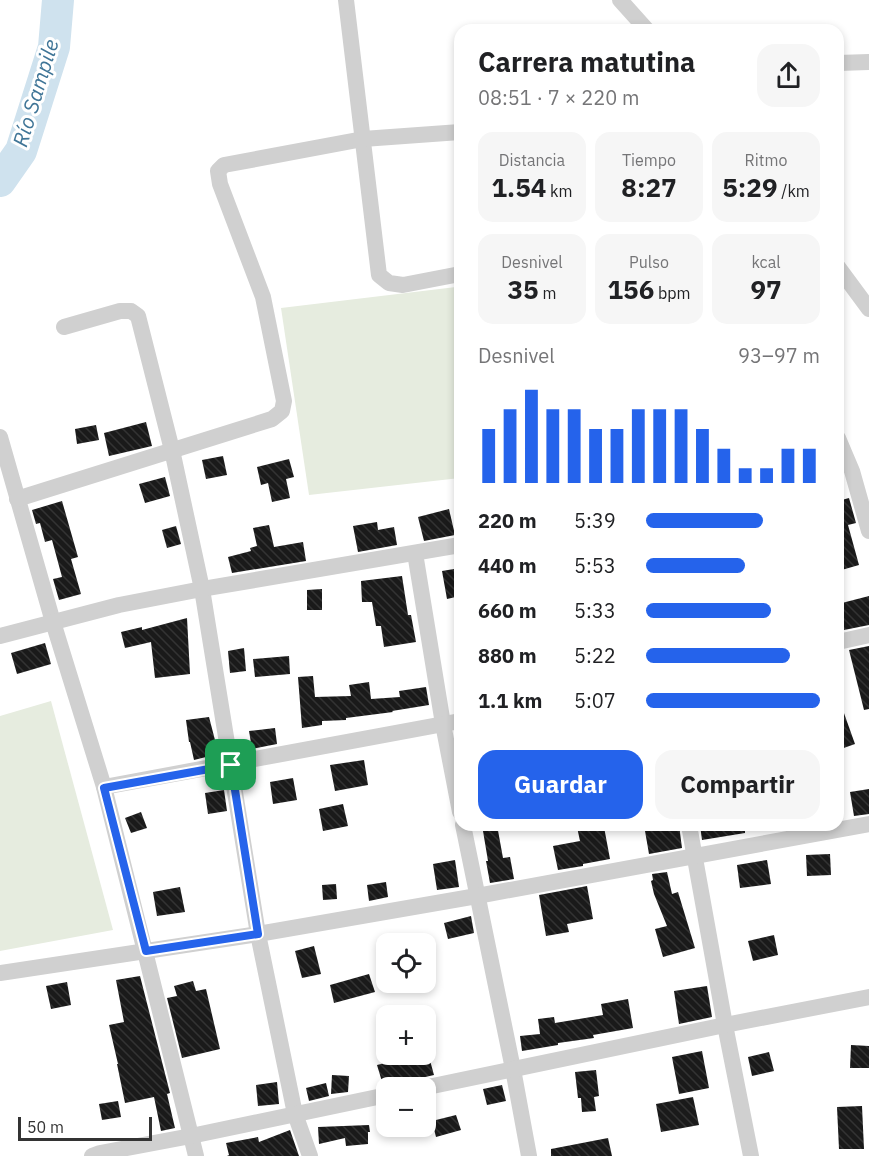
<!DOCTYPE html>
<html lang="es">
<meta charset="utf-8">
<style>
body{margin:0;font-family:"IBM Plex Sans",sans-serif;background:#f6f6f6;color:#202124;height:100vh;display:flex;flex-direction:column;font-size:22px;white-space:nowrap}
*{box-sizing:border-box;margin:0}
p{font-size:20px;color:#757577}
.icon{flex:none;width:33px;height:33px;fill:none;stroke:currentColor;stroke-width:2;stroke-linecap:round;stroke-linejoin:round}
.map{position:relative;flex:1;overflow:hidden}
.sheet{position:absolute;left:454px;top:24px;width:390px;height:807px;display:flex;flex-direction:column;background:#fff;border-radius:18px;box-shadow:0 3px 9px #0003}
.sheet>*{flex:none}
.fabs{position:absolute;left:376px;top:933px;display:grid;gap:12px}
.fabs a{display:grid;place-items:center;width:60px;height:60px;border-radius:12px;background:#fff;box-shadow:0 3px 9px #0003;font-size:30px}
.scale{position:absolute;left:18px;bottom:15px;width:134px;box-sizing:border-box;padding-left:6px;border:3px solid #333;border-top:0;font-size:16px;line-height:21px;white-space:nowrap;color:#333;-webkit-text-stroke:4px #fff;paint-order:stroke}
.pin{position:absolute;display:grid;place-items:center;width:51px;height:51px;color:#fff;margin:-26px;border-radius:12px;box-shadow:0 3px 9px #0006}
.round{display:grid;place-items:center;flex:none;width:63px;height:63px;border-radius:18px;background:#f6f6f6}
.headline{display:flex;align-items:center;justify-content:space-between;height:102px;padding:0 24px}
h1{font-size:27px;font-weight:700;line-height:45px}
.metrics{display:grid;grid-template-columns:repeat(3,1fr);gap:9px;height:102px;padding:6px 24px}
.metrics div{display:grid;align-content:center;border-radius:15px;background:#f6f6f6;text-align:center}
.metrics b{font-size:26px;font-weight:700}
.metrics small{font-size:16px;font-weight:400}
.metrics p{font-size:16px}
.chart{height:168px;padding:12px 24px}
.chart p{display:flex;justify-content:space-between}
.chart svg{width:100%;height:108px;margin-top:6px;stroke:#2563eb;stroke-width:6}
.primary-button{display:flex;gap:12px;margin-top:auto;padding:12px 24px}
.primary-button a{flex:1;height:69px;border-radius:18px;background:#2563eb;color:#fff;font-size:24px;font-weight:700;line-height:69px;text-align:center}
.primary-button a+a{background:#f6f6f6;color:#202124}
ul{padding:0 24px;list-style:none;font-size:20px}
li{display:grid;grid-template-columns:96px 72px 1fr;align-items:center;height:45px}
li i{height:15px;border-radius:8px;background:#2563eb}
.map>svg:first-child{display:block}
.green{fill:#e6ecdf}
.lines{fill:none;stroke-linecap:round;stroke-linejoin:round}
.river{stroke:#cfe2ee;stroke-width:32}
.building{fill:url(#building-back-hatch)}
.street{stroke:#d0d0d0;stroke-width:16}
.route-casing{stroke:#fff;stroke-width:12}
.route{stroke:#2563eb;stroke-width:8}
.labels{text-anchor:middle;stroke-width:6;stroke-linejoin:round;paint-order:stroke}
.water-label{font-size:21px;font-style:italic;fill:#3f7597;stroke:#fff}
</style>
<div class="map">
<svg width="869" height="1156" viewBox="0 0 869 1156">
<defs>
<pattern id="building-back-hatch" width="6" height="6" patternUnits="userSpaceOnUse" patternTransform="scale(1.5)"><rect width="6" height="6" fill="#1a1a1a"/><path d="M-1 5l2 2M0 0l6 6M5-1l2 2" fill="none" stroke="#333"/></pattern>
</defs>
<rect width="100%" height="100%" fill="#fff"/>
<g class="green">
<polygon points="456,287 460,328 460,478 309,495 281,308"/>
<polygon points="51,701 113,930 0,951 0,716"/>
</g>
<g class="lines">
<polyline class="river" points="0,181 21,151 54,47 58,0"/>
</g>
<g class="building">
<polygon points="146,422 152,446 109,456 104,433"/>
<polygon points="96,425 99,440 77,444 75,429"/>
<polygon points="223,456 227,475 206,479 202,460"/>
<polygon points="289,459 294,477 286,479 290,498 272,502 268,483 261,485 257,467"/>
<polygon points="165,477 170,496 145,503 139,484"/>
<polygon points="849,498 856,523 848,525 859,565 838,571 838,501"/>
<polygon points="62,501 78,557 71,559 81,594 59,600 53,579 62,577 52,540 45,542 40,523 36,524 32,510"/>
<polygon points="449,509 455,535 424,541 418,517"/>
<polygon points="377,522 378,530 394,527 397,545 358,552 353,526"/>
<polygon points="269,525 274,547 303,542 306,561 232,573 228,557 251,551 250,548 257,546 253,528"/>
<polygon points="176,526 181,544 167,548 162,530"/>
<polygon points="460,568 460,596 447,599 442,571"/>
<polygon points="402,576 408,615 411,615 416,642 384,647 381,626 376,626 372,602 362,602 361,581"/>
<polygon points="322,589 322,610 307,610 307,590"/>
<polygon points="869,596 869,625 844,630 838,610 838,604"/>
<polygon points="187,618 190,674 155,678 151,642 125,648 121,632 142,627 142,630"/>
<polygon points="45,643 51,664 17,674 11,653"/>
<polygon points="869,646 869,709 864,710 849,650"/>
<polygon points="244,648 246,671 230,673 228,651"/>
<polygon points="289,656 290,674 255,677 253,659"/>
<polygon points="313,676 315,697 351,696 349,685 369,682 371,699 400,697 399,691 426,687 429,705 392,711 393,712 346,718 346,720 322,721 322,725 302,728 298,677"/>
<polygon points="838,702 840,702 855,744 838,750"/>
<polygon points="209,717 215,740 216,740 218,754 194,760 190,742 189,742 186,720"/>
<polygon points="275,728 277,744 252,749 249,731"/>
<polygon points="364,760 368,785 335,791 330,765"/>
<polygon points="293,778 297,800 273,804 270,782"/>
<polygon points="869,789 869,814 854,816 850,792"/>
<polygon points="224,790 227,811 208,814 205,793"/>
<polygon points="343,804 348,826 323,831 319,809"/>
<polygon points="141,812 147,828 131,833 125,818"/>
<polygon points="482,825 497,825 503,858 510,857 514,879 490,883 486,861 488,861"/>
<polygon points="587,825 592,825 592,829 604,827 610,859 583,864 583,866 558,870 553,846 580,841 577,827"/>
<polygon points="677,825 679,825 682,848 649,854 645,831"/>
<polygon points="700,825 745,825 745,833 702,840"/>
<polygon points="830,854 831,875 807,876 806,855"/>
<polygon points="455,860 459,887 437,890 433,864"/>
<polygon points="767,860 771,884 740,888 737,865"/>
<polygon points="667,872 672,894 678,892 695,948 663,957 655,929 667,926 654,894 651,881 653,880 652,874"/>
<polygon points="386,882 388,897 369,901 367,885"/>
<polygon points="336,884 337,899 323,900 322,885"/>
<polygon points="587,886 593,919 567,924 569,932 546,936 539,895"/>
<polygon points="180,887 185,912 157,916 153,892"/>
<polygon points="471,916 474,933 448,939 444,923"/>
<polygon points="774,935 778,955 753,961 748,941"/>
<polygon points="314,946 321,974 302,978 295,951"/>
<polygon points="369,974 375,992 334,1003 330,985"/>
<polygon points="140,976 170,1093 167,1094 175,1128 161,1131 154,1097 125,1103 117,1064 118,1064 109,1025 124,1022 116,980"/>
<polygon points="193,981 196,991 206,989 220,1049 182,1058 167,998 177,996 174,986"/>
<polygon points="67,982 71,1005 51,1009 46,986"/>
<polygon points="707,986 712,1017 679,1024 674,991"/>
<polygon points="628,999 633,1028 593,1035 594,1038 558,1043 558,1045 522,1051 520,1036 540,1034 538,1019 554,1017 555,1023 603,1015 601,1004"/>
<polygon points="851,1045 869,1046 869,1068 850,1068"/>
<polygon points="702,1051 709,1088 679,1094 672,1057"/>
<polygon points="769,1052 774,1071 752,1076 748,1057"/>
<polygon points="426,1053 428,1053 434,1075 421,1078 415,1081 415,1079 391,1086 383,1085 377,1065 420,1054 426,1054"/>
<polygon points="596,1070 599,1096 594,1097 596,1111 582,1112 581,1098 578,1098 575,1072"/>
<polygon points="332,1075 349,1076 348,1092 331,1094"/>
<polygon points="277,1082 279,1104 258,1106 256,1085"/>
<polygon points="326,1083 329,1096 309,1101 306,1088"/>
<polygon points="502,1085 506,1101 487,1105 483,1089"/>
<polygon points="693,1097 699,1125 661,1132 656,1104"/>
<polygon points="118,1101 121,1117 102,1120 99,1104"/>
<polygon points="862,1106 864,1149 839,1149 837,1107"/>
<polygon points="456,1115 461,1130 436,1137 432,1121"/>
<polygon points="369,1125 370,1132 368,1132 368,1144 346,1146 345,1138 319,1144 318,1127"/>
<polygon points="290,1130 299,1156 227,1156 229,1155 226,1143 258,1137 259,1142"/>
<polygon points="608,1138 612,1156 551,1156 551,1149"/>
</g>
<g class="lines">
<g class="street">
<polyline points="346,0 379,275 389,283 403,285 460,274"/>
<polyline points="620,0 647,30"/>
<polyline points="838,63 869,62"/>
<polyline points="838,267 869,309"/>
<polyline points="64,327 120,311 131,311 138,316 172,450 202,589 258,934 295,1114 310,1156"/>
<polyline points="0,437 53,622 104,787 196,1156"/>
<polyline points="838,438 852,471 869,531"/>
<polyline points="17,499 272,419 282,411 284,401 263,297 220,184 218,171 224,165 363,139 460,132"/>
<polyline points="415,553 443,724 460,812"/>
<polyline points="0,636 119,605 202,589 460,545"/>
<polyline points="838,642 869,635"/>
<polyline points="104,787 460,721"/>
<polyline points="463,825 513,1069 529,1156"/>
<polyline points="689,825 725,1025 751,1156"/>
<polyline points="0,973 258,934 477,896 869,824"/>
<polyline points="423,1088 725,1025 869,997"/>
<polyline points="92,1156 100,1153 191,1136 387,1095"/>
</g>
</g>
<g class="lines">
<defs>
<polygon id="route" points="231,765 258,934 146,951 104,788"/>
</defs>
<use href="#route" class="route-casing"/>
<use href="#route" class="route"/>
</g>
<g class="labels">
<g class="water-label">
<text transform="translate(36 93) rotate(-73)" y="7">Río Sampile</text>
</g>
</g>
</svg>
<div class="fabs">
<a><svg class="icon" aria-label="locate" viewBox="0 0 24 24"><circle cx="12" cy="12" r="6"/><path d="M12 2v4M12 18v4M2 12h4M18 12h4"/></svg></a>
<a>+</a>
<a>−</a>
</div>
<div class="scale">50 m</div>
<div class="pin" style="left:231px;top:765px;background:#1e9e55"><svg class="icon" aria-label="arrive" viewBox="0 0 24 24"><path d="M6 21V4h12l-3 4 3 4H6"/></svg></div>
<section class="sheet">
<div class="headline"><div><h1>Carrera matutina</h1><p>08:51 · 7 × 220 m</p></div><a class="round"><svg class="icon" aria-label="share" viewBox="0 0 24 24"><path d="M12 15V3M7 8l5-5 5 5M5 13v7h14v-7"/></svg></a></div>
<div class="metrics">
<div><p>Distancia</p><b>1.54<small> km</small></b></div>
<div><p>Tiempo</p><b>8:27</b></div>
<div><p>Ritmo</p><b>5:29<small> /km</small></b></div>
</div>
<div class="metrics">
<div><p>Desnivel</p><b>35<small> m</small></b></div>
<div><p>Pulso</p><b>156<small> bpm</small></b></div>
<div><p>kcal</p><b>97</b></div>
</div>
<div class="chart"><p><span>Desnivel</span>93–97 m</p>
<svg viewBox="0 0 160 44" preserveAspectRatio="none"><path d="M5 44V22M15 44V14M25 44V6M35 44V14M45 44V14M55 44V22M65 44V22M75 44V14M85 44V14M95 44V14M105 44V22M115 44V30M125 44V38M135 44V38M145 44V30M155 44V30"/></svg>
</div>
<ul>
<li><b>220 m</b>5:39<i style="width:67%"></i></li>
<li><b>440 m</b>5:53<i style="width:57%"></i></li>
<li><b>660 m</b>5:33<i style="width:72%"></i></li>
<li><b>880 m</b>5:22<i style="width:83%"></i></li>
<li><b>1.1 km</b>5:07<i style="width:100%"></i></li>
</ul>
<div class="primary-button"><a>Guardar</a><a>Compartir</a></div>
</section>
</div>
